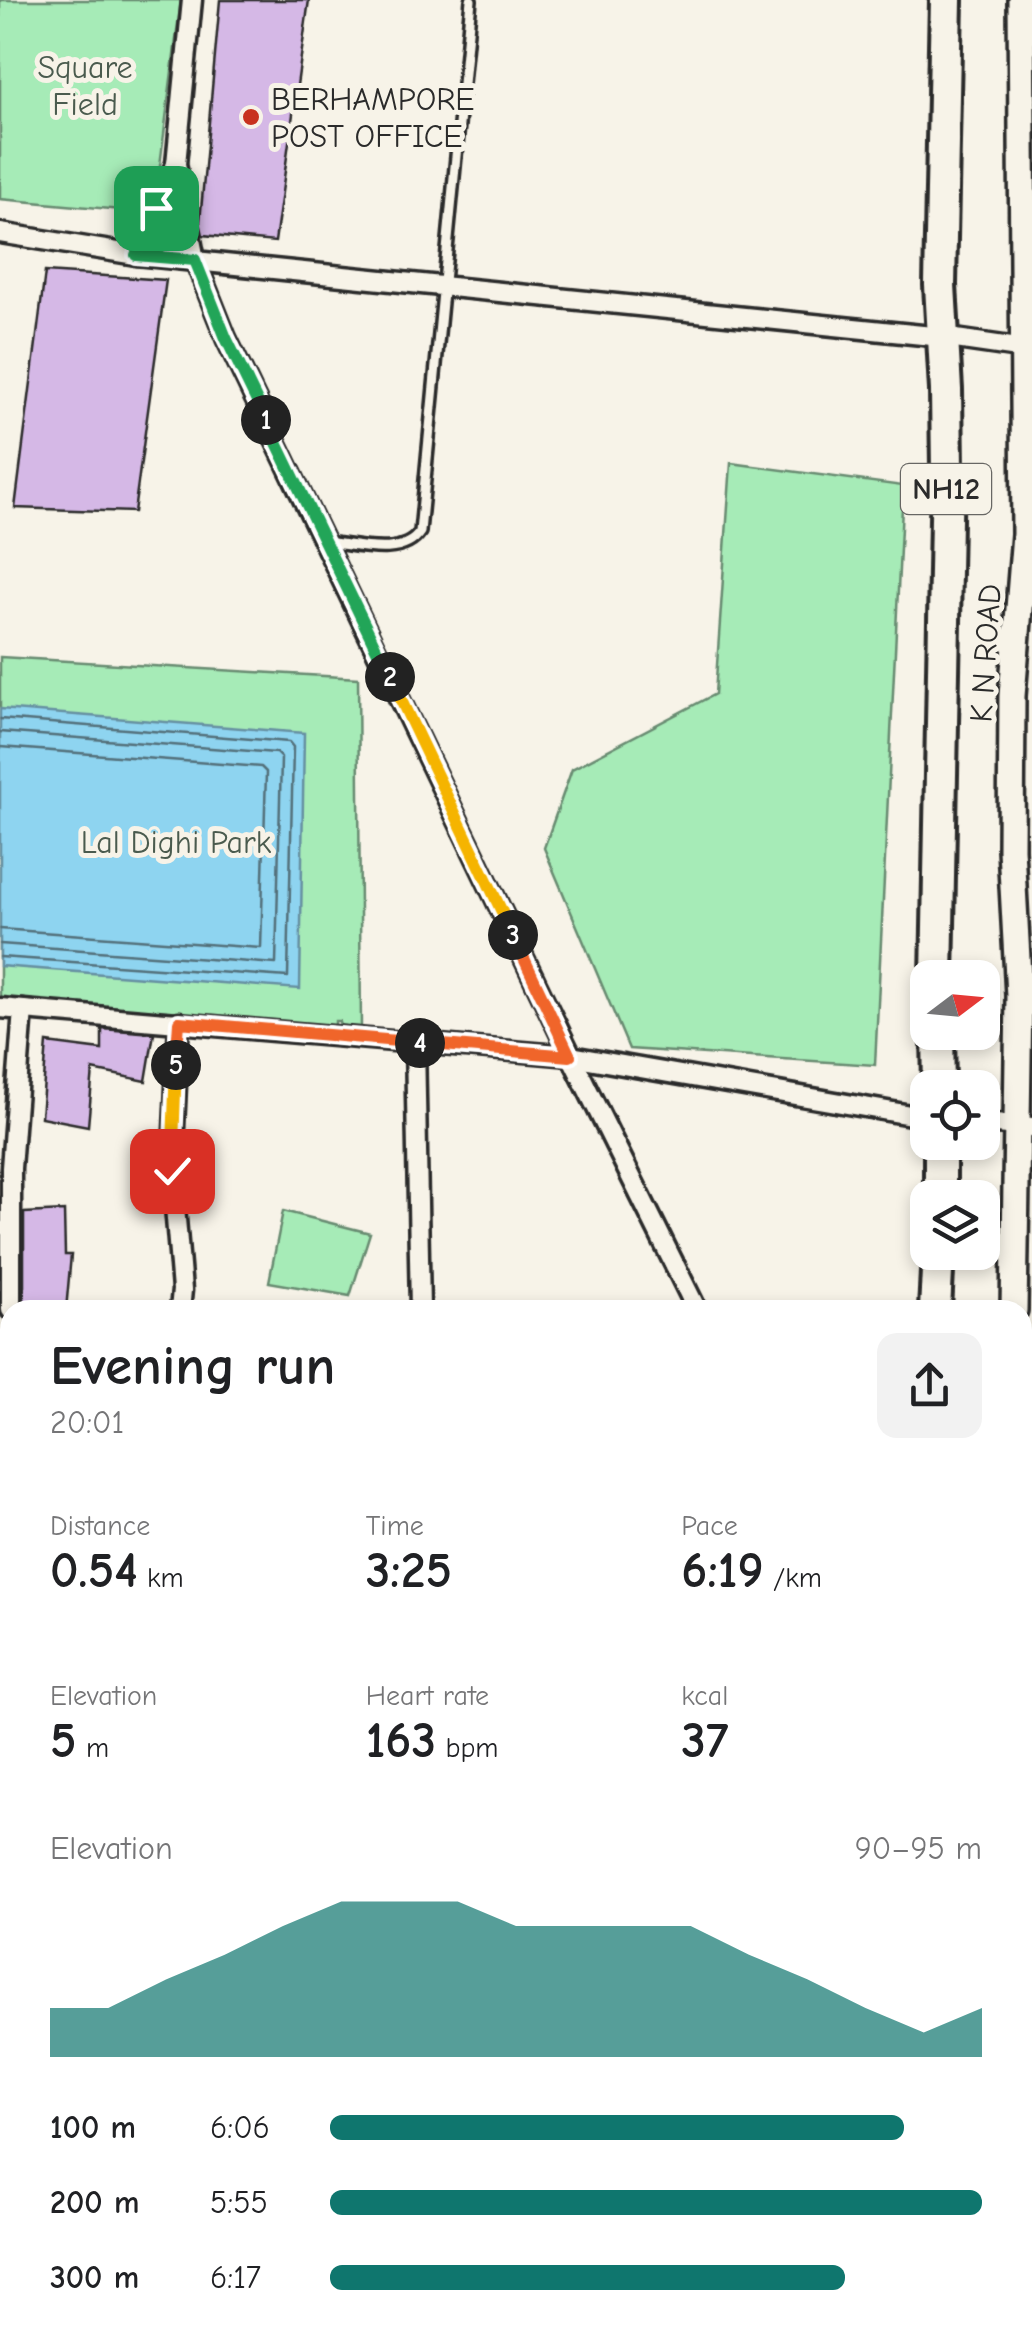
<!DOCTYPE html>
<meta charset="utf-8">
<style>
body{margin:0;font-family:"Comic Neue",sans-serif;background:#f2f2f2;color:#202124;height:100vh;display:flex;flex-direction:column;font-size:38px;white-space:nowrap}
*{box-sizing:border-box;margin:0}
p{font-size:32px;color:#757577}
.icon{flex:none;width:55px;height:55px;fill:none;stroke:currentColor;stroke-width:2;stroke-linecap:round;stroke-linejoin:round}
.map{position:relative;flex:1;overflow:hidden}
.panel{position:absolute;left:0px;top:1300px;width:1032px;height:1035px;display:flex;flex-direction:column;background:#fff;border-radius:30px 30px 0 0;box-shadow:0 5px 15px #0003}
.panel>*{flex:none}
.needle{width:65px;rotate:74deg}
.fabs{position:absolute;left:910px;top:960px;display:grid;gap:20px}
.fabs a{display:grid;place-items:center;width:90px;height:90px;border-radius:20px;background:#fff;box-shadow:0 5px 15px #0003;font-size:50px}
.pin{position:absolute;display:grid;place-items:center;width:85px;height:85px;color:#fff;margin:-42px;border-radius:20px;box-shadow:0 5px 15px #0006}
.km{position:absolute;width:50px;height:50px;margin:-25px;border-radius:50%;background:#222;color:#fff;font-size:28px;line-height:50px;text-align:center}
.round{display:grid;place-items:center;flex:none;width:105px;height:105px;border-radius:20px;background:#f2f2f2}
.summary{display:flex;align-items:center;justify-content:space-between;height:170px;padding:0 50px}
h1{font-size:55px;font-weight:700;line-height:75px}
.figures{display:grid;grid-template-columns:repeat(3,1fr);gap:15px;height:170px;padding:10px 50px}
.figures div{display:grid;align-content:center}
.figures b{font-size:50px;font-weight:700}
.figures small{font-size:28px;font-weight:400}
.figures p{font-size:28px}
.chart{height:280px;padding:20px 50px}
.chart p{display:flex;justify-content:space-between}
.chart svg{width:100%;height:180px;margin-top:10px;fill:#0f766e;opacity:.7}
ul{padding:0 50px;list-style:none;font-size:32px}
li{display:grid;grid-template-columns:160px 120px 1fr;align-items:center;height:75px}
li i{height:25px;border-radius:12px;background:#0f766e}
.map>svg:first-child{display:block}
.green{fill:#a6ebb7;stroke:#688b71;stroke-width:2.5}
.water{fill:#8ed4f0;stroke:#6690a1;stroke-width:2.5}
.lines{fill:none;stroke-linecap:round;stroke-linejoin:round}
.shore{stroke:#536f7a;stroke-width:2.5}
.building{fill:#d5b8e6;stroke:#2b2b2b;stroke-width:2.5}
.lane-casing{stroke:#2b2b2b;stroke-width:16}
.street-casing{stroke:#2b2b2b;stroke-width:25}
.secondary-casing{stroke:#2b2b2b;stroke-width:32}
.primary-casing{stroke:#2b2b2b;stroke-width:38}
.lane{stroke:#f7f3e8;stroke-width:9}
.street{stroke:#f7f3e8;stroke-width:18}
.secondary{stroke:#f7f3e8;stroke-width:25}
.primary{stroke:#f7f3e8;stroke-width:30}
.split-1-casing{stroke:#fff;stroke-width:20}
.split-2-casing{stroke:#fff;stroke-width:20}
.split-3-casing{stroke:#fff;stroke-width:20}
.split-4-casing{stroke:#fff;stroke-width:20}
.split-5-casing{stroke:#fff;stroke-width:20}
.split-6-casing{stroke:#fff;stroke-width:20}
.split-1{stroke:#22a559;stroke-width:12}
.split-2{stroke:#22a559;stroke-width:12}
.split-3{stroke:#f5b400;stroke-width:12}
.split-4{stroke:#f0652b;stroke-width:12}
.split-5{stroke:#f0652b;stroke-width:12}
.split-6{stroke:#f5b400;stroke-width:12}
.poi-dot{fill:#c8321e;stroke:#f7f3e8;stroke-width:4}
.labels{text-anchor:middle;stroke-width:10;stroke-linejoin:round;paint-order:stroke}
.shield{fill:#f7f3e8;stroke:#686764;stroke-width:2.5}
.shield-label{font-size:30px;font-weight:bold;fill:#2b2b2b}
.park-label{font-size:32px;fill:#4a5b4e;stroke:#f7f3e8}
.poi-label{font-size:32px;fill:#2b2b2b;stroke:#f7f3e8;text-anchor:start}
.street-label{font-size:32px;fill:#2b2b2b;stroke:#f7f3e8}
</style>
<div class="map">
<svg width="1032" height="2335" viewBox="0 0 1032 2335">
<rect width="100%" height="100%" fill="#f7f3e8"/>
<filter id="ink" filterUnits="userSpaceOnUse"><feTurbulence type="fractalNoise" baseFrequency=".01" numOctaves="2"/><feDisplacementMap in="SourceGraphic" scale="20" xChannelSelector="R" yChannelSelector="G"/><feConvolveMatrix kernelMatrix="1 2 1 2 8 2 1 2 1" color-interpolation-filters="sRGB"/></filter>
<g filter="url(#ink)">
<g class="green">
<polygon points="0,0 181,0 154,213 0,199"/>
<polygon points="731,463 903,486 875,1065 629,1049 544,848 572,769 715,694"/>
<polygon points="0,657 358,678 361,1028 340,1028 339,1021 335,1021 335,1027 0,998"/>
<polygon points="283,1211 370,1233 350,1296 269,1282"/>
</g>
<g class="water">
<polygon points="0,709 304,733 300,989 0,966"/>
<polygon points="0,1645 10,1647 10,1837 0,1834"/>
<polygon points="1023,2320 1029,2335 826,2335 819,2325 1022,2325"/>
</g>
<g class="lines">
<g class="shore">
<polyline points="0,719 289,742 293,747 288,977 0,957"/>
<polyline points="0,732 276,753 281,758 276,964 0,944"/>
<polyline points="0,747 261,767 266,772 261,948 0,929"/>
</g>
</g>
<g class="building">
<polygon points="220,0 309,0 275,242 203,235 200,222"/>
<polygon points="45,272 166,280 134,512 15,508"/>
<polygon points="102,1029 154,1033 146,1081 93,1070 88,1126 41,1117 47,1043 102,1050"/>
<polygon points="64,1211 65,1255 71,1255 66,1310 24,1310 24,1213"/>
</g>
<g class="lines">
<defs>
<path id="lane" d="M 325,542 C 353,544 402,560 420,532 L 471,0"/>
<g id="street">
<polyline points="192,0 176,164 195,260 226,338 571,1056 697,1310"/>
<polyline points="0,233 136,255 942,337 1025,349"/>
<polyline points="136,255 176,164"/>
<polyline points="0,1008 571,1056 928,1118"/>
<polyline points="179,1022 172,1171 182,1290 180,1310"/>
<polyline points="415,1043 420,1310"/>
<polyline points="982,1123 1032,1127"/>
<polyline points="11,1310 11,1168 23,1010"/>
<polyline points="0,1359 10,1360"/>
<polyline points="0,1473 10,1473"/>
<polyline points="1022,1492 1032,1492"/>
<polyline points="8,1564 10,1516"/>
<polyline points="0,1851 10,1854"/>
<polyline points="1022,2106 1032,2130"/>
</g>
<g id="secondary">
<polyline points="1014,1310 1019,996 1011,849 1012,696 1025,534 1021,0"/>
<polyline points="791,2325 799,2335"/>
</g>
<g id="primary">
<polyline points="937,978 947,469 946,390 940,285 946,0"/>
<polyline points="938,1032 939,1088"/>
<polyline points="940,1198 940,1142"/>
<polyline points="935,1310 938,1252"/>
<polyline points="1022,1840 1032,1857"/>
</g>
</defs>
<use href="#lane" class="lane-casing"/>
<use href="#street" class="street-casing"/>
<use href="#secondary" class="secondary-casing"/>
<use href="#primary" class="primary-casing"/>
<use href="#lane" class="lane"/>
<use href="#street" class="street"/>
<use href="#secondary" class="secondary"/>
<use href="#primary" class="primary"/>
</g>
</g>
<g class="lines" filter="url(#ink)">
<defs>
<polyline id="split-1" points="156,208 136,255 195,260 226,338 266,420"/>
<polyline id="split-2" points="266,420 390,677"/>
<polyline id="split-3" points="390,677 513,935"/>
<polyline id="split-4" points="420,1043 570,1056 513,935"/>
<polyline id="split-5" points="176,1065 179,1022 420,1043"/>
<polyline id="split-6" points="172,1171 176,1065"/>
</defs>
<use href="#split-1" class="split-1-casing"/>
<use href="#split-2" class="split-2-casing"/>
<use href="#split-3" class="split-3-casing"/>
<use href="#split-4" class="split-4-casing"/>
<use href="#split-5" class="split-5-casing"/>
<use href="#split-6" class="split-6-casing"/>
<use href="#split-1" class="split-1"/>
<use href="#split-2" class="split-2"/>
<use href="#split-3" class="split-3"/>
<use href="#split-4" class="split-4"/>
<use href="#split-5" class="split-5"/>
<use href="#split-6" class="split-6"/>
</g>
<circle class="poi-dot" cx="251" cy="117" r="10"/>
<g class="labels">
<rect class="shield" x="901" y="464" width="90" height="50" rx="8"/>
<g class="shield-label">
<text x="946" y="499">NH12</text>
</g>
<g class="park-label">
<text x="85" y="78">Square<tspan x="85" dy="37">Field</tspan></text>
<text x="176" y="853">Lal Dighi Park</text>
</g>
<g class="poi-label">
<text x="271" y="110">BERHAMPORE<tspan x="271" dy="37">POST OFFICE</tspan></text>
</g>
<g class="street-label">
<text transform="translate(985 653) rotate(-86)" y="11">K N ROAD</text>
</g>
</g>
</svg>
<div class="fabs">
<a><svg class="needle" viewBox="-14 -14 28 28"><path d="M0-13l5 13h-10z" fill="#e53935"/><path d="M0 13l5-13h-10z" fill="#757577"/></svg></a>
<a><svg class="icon" aria-label="locate" viewBox="0 0 24 24"><circle cx="12" cy="12" r="6"/><path d="M12 2v4M12 18v4M2 12h4M18 12h4"/></svg></a>
<a><svg class="icon" aria-label="layers" viewBox="0 0 24 24"><path d="M12 4l9 5-9 5-9-5zM3 14l9 5 9-5"/></svg></a>
</div>
<div class="pin" style="left:156px;top:208px;background:#1e9e55"><svg class="icon" aria-label="arrive" viewBox="0 0 24 24"><path d="M6 21V4h12l-3 4 3 4H6"/></svg></div>
<div class="pin" style="left:172px;top:1171px;background:#d93025"><svg class="icon" aria-label="check" viewBox="0 0 24 24"><path d="M5 12l5 5 9-10"/></svg></div>
<b class="km" style="left:266px;top:420px">1</b>
<b class="km" style="left:390px;top:677px">2</b>
<b class="km" style="left:513px;top:935px">3</b>
<b class="km" style="left:420px;top:1043px">4</b>
<b class="km" style="left:176px;top:1065px">5</b>
<section class="panel">
<div class="summary"><div><h1>Evening run</h1><p>20:01</p></div><a class="round"><svg class="icon" aria-label="share" viewBox="0 0 24 24"><path d="M12 15V3M7 8l5-5 5 5M5 13v7h14v-7"/></svg></a></div>
<div class="figures">
<div><p>Distance</p><b>0.54<small> km</small></b></div>
<div><p>Time</p><b>3:25</b></div>
<div><p>Pace</p><b>6:19<small> /km</small></b></div>
</div>
<div class="figures">
<div><p>Elevation</p><b>5<small> m</small></b></div>
<div><p>Heart rate</p><b>163<small> bpm</small></b></div>
<div><p>kcal</p><b>37</b></div>
</div>
<div class="chart"><p><span>Elevation</span>90–95 m</p>
<svg viewBox="0 0 160 44" preserveAspectRatio="none"><path d="M0 44V32L10 32L20 25L30 19L40 12L50 6L60 6L70 6L80 12L90 12L100 12L110 12L120 19L130 25L140 32L150 38L160 32V44z"/></svg>
</div>
<ul>
<li><b>100 m</b>6:06<i style="width:88%"></i></li>
<li><b>200 m</b>5:55<i style="width:100%"></i></li>
<li><b>300 m</b>6:17<i style="width:79%"></i></li>
</ul>
</section>
</div>
